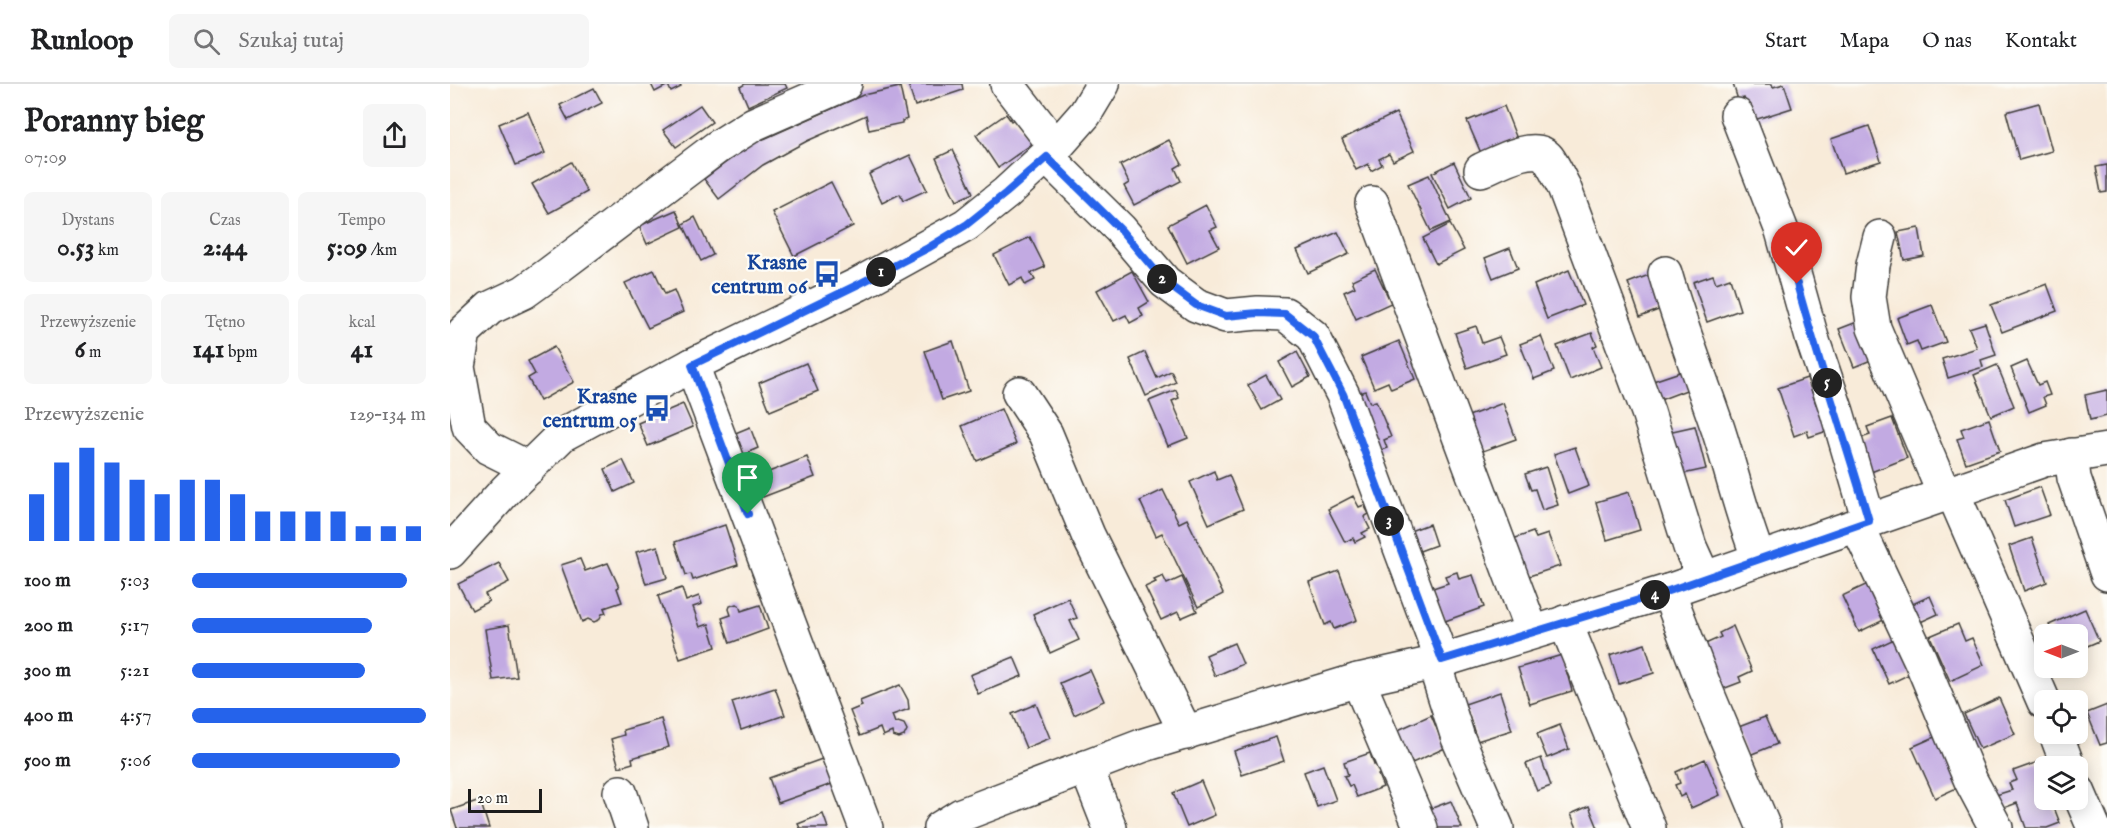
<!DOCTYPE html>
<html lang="pl">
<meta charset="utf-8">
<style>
body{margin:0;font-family:"IM FELL English",serif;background:#f6f6f6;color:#202124;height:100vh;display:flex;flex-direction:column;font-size:22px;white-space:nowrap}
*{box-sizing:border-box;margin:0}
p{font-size:20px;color:#757577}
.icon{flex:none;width:33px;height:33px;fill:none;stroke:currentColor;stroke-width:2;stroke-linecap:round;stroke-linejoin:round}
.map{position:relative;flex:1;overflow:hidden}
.sheet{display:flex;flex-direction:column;background:#fff;width:450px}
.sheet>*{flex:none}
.needle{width:39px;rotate:270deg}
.buttons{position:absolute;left:1584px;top:540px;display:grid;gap:12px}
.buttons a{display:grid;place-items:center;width:54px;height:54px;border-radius:9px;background:#fff;box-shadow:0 3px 15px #0003;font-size:30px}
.scale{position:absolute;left:18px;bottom:15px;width:74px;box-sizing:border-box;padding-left:6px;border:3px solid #1c1c1c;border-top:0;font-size:16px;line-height:21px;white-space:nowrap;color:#1c1c1c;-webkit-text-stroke:4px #fdfcf7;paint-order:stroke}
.pin{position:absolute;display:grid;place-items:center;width:51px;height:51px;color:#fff;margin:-62px -26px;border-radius:50% 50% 50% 0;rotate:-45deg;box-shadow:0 0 6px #0007}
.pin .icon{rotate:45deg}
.km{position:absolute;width:30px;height:30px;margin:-15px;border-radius:50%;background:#222;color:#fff;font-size:16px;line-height:30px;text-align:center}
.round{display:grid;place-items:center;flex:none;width:63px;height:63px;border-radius:9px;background:#f6f6f6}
.head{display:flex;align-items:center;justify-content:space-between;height:102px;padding:0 24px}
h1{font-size:33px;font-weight:800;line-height:45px}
.figures{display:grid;grid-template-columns:repeat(3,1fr);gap:9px;height:102px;padding:6px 24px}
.figures div{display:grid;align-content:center;border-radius:9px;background:#f6f6f6;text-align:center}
.figures b{font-size:26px;font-weight:800}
.figures small{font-size:16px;font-weight:400}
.figures p{font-size:16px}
.chart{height:168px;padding:12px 24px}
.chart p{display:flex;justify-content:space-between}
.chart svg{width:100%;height:108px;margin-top:6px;stroke:#2563eb;stroke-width:6}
ul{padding:0 24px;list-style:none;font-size:20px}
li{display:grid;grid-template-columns:96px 72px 1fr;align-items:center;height:45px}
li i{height:15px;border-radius:8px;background:#2563eb}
header{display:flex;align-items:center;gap:36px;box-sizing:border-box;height:84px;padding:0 30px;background:#fff;border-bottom:2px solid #e0e0e0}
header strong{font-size:28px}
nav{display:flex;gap:33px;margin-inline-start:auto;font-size:21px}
.search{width:420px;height:54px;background:#f6f6f6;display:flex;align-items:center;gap:15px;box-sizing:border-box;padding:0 21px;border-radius:9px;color:#757577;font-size:22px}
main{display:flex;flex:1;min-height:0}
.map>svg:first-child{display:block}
.building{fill:#c2aae2}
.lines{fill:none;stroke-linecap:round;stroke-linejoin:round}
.minor-casing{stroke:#3d3b38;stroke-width:36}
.minor{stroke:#fff;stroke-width:33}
.route-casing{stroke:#fff;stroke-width:12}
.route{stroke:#2563eb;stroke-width:8}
.labels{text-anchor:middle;stroke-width:4.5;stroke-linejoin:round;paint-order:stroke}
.transit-label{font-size:21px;font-weight:bold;fill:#164399;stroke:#fdfcf7;text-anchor:end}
</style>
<header>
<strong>Runloop</strong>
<div class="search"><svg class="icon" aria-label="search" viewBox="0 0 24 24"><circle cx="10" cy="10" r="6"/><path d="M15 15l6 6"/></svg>Szukaj tutaj</div>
<nav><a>Start</a><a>Mapa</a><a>O nas</a><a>Kontakt</a></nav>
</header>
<main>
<section class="sheet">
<div class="head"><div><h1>Poranny bieg</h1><p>07:09</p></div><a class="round"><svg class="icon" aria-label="share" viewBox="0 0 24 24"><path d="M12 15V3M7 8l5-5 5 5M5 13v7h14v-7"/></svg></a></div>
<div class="figures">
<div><p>Dystans</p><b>0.53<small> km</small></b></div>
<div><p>Czas</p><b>2:44</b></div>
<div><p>Tempo</p><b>5:09<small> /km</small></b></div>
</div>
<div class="figures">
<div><p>Przewyższenie</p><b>6<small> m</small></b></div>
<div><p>Tętno</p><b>141<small> bpm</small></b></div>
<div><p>kcal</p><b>41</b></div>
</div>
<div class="chart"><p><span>Przewyższenie</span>129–134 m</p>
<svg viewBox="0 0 160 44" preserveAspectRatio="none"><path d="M5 44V25M15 44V12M25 44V6M35 44V12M45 44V19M55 44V25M65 44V19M75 44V19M85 44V25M95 44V32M105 44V32M115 44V32M125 44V32M135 44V38M145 44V38M155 44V38"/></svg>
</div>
<ul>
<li><b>100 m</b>5:03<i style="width:92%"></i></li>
<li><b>200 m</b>5:17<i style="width:77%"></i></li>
<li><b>300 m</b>5:21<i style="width:74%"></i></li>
<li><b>400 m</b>4:57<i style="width:100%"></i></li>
<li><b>500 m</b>5:06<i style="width:89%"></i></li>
</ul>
</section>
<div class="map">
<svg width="1657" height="744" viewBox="0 0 1657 744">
<rect width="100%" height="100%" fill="#fdfcf7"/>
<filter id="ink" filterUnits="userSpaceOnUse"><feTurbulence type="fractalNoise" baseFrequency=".0167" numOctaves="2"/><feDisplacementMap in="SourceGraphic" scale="12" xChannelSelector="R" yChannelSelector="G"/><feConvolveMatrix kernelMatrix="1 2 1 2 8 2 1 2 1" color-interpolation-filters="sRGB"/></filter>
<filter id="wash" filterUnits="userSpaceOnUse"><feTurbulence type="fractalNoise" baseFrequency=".008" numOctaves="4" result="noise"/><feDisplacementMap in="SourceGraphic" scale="24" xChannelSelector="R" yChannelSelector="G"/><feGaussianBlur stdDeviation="1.35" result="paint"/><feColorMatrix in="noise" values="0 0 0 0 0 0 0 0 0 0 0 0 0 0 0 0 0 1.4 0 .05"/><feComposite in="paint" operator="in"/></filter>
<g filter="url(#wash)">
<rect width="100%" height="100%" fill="#f8ebd9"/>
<g id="blocks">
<g class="building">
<polygon points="201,0 229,0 231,3 221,8 218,1 205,8"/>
<polygon points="295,0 335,0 337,4 298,22 290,3"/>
<polygon points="458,0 512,0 513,6 465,22"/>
<polygon points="1283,0 1322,0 1323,3 1334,0 1342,24 1301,37 1294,14 1288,16"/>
<polygon points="450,3 457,35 452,37 452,39 419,46 416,31 357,57 313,81 269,115 254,95 298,62 413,11"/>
<polygon points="144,4 152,19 118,36 110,21"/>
<polygon points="1589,19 1602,67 1569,76 1556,28"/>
<polygon points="250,21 262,38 226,63 213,46"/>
<polygon points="1054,22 1067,55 1031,69 1017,37"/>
<polygon points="78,28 95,69 66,81 49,40"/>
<polygon points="946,29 964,67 943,77 939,70 929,75 932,81 921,87 918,80 906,86 892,55"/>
<polygon points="556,30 561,37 564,35 582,60 548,84 526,51"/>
<polygon points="1419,42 1431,77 1393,89 1381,55"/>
<polygon points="719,56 732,80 725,84 731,97 684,121 674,102 679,99 670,81"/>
<polygon points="503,66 523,109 506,117 486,74"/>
<polygon points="460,71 477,106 453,117 450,110 432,119 419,90"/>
<polygon points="121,78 137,108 99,129 82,100"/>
<polygon points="1004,78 1021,114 1000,125 982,89"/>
<polygon points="1657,81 1657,108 1651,109 1646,83"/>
<polygon points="979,91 1001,138 981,147 958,100"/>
<polygon points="381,98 403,142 344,172 322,128"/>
<polygon points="756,121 767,143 760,146 769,163 737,179 718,141"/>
<polygon points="226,126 233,143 197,160 189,142"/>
<polygon points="245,133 263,171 251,177 233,140"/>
<polygon points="1000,140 1014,166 986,180 973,154"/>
<polygon points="1469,144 1474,172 1454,176 1448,148"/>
<polygon points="888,148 899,170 858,189 847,166"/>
<polygon points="580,153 595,183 581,189 585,196 575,201 572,194 559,201 544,171"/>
<polygon points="1060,164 1068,184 1043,194 1035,174"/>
<polygon points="925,185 941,219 906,235 894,208 905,203 902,196"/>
<polygon points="204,186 215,210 224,206 233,228 198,244 175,199"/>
<polygon points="1119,186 1133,221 1097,235 1084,201"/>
<polygon points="682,187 699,218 689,224 693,232 680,239 676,231 664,237 647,206"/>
<polygon points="1199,191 1211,225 1190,233 1178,199"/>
<polygon points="1263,191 1266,199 1280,194 1290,226 1257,238 1243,198"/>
<polygon points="1597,200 1607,227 1552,248 1541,221"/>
<polygon points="1482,221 1496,258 1471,267 1467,257 1457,261 1447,234"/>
<polygon points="1407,238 1421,276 1404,283 1389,245"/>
<polygon points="1535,239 1546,271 1531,276 1533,283 1498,294 1492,275 1527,264 1519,244"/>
<polygon points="1026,242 1032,259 1049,253 1056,270 1017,284 1005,249"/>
<polygon points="1142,249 1147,261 1143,263 1151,283 1120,296 1107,262"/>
<polygon points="1091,252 1104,287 1084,295 1070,260"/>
<polygon points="503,257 519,307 492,316 475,267"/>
<polygon points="949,257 965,295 941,305 938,298 924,304 911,273"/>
<polygon points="104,263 124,298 90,317 78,294 85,290 78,277"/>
<polygon points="695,268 707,294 721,287 726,298 696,312 680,275"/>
<polygon points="847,268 860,293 842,303 829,278"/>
<polygon points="1577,277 1588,301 1595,298 1600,311 1593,313 1596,321 1579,328 1561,284"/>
<polygon points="356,279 368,307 320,327 309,299"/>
<polygon points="1547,281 1564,322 1541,332 1524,291"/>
<polygon points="1233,287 1239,305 1210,316 1203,297"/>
<polygon points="816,291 830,316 812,326 798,301"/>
<polygon points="1357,294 1366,320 1371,318 1380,346 1359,353 1357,347 1344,352 1328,304"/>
<polygon points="726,306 729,314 722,317 738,354 718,362 699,317"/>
<polygon points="1657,306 1657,332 1640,336 1635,311"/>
<polygon points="915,307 920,319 926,317 941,353 934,356 937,364 926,368 903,311"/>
<polygon points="1053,319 1066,355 1030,368 1016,333"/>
<polygon points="233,320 243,343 198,362 188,339"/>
<polygon points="551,325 566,360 527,377 512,342"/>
<polygon points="1442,334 1457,374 1421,388 1408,355 1420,351 1417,343"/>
<polygon points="1539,335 1550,367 1516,379 1507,355 1514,353 1511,345"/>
<polygon points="1245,342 1256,385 1228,391 1218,348"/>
<polygon points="300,343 308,364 299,368 302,375 294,378 283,350"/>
<polygon points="1125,363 1139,402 1118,410 1104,370"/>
<polygon points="357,373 365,393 313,413 306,393"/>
<polygon points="173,376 184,399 165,408 155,385"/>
<polygon points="1096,383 1108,421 1092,426 1085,405 1081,406 1075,390"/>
<polygon points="764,387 767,396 779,391 793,425 759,440 740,398"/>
<polygon points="1590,403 1600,431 1564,443 1555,416"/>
<polygon points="713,406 729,439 737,435 773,510 748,523 712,449 706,452 690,417"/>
<polygon points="1179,408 1190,446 1157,456 1146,418"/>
<polygon points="903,412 909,423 914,421 919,430 914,433 920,445 912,449 915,453 905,458 903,454 895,458 878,425"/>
<polygon points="979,440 986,461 967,468 960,447"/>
<polygon points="275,441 288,481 243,496 241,490 236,491 225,458"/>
<polygon points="1083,448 1086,454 1098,450 1110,482 1076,493 1063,455"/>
<polygon points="1582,454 1597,498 1574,507 1559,462"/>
<polygon points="208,462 217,494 196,500 186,468"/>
<polygon points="130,475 135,487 158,479 169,503 167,504 172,518 154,524 156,529 152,530 149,536 144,538 138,535 132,538 111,481"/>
<polygon points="49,479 59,498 35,510 39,517 22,526 8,500"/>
<polygon points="889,487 907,536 884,545 881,538 875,541 859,498"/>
<polygon points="1007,488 1009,495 1023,491 1034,523 995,537 983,504 998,499 995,492"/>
<polygon points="713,492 717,500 732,493 747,527 731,534 728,528 711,536 695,503 706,498 704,496"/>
<polygon points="1422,498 1438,534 1409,548 1392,512"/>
<polygon points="232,504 236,517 249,512 252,520 243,523 250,543 259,540 266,563 230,575 208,512"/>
<polygon points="1480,512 1488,530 1466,540 1458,522"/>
<polygon points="618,514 627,534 620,537 629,556 600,569 583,530"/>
<polygon points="286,520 289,521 291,527 310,521 318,545 280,559 272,534 281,531 279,525 280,522"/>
<polygon points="1635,525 1649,557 1628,566 1628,550 1603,550 1599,541"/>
<polygon points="1508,540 1515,557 1522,554 1534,581 1500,597 1480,552"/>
<polygon points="59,541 67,593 43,596 35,545"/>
<polygon points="1283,542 1302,587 1289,593 1291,598 1270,606 1251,562 1271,553 1269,549"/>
<polygon points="1444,555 1460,590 1439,600 1423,565"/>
<polygon points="784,559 793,580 765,592 756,571"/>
<polygon points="1195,560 1204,589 1169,600 1160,571"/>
<polygon points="1112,571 1122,607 1080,620 1068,584"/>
<polygon points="564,573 572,592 528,610 520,591"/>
<polygon points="640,586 654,617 624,631 610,599"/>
<polygon points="450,601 458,616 459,625 442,631 445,639 448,638 454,640 457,646 454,652 449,654 443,652 442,648 433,652 430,644 410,652 400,627 412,622 410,617"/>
<polygon points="325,604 335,631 291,646 282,618"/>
<polygon points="1050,608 1062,646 1027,657 1015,620"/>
<polygon points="1549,614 1565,650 1530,665 1514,630"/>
<polygon points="586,620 600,654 576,664 562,630"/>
<polygon points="1657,621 1657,659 1650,661 1637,629"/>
<polygon points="981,631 995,664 960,680 946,647"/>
<polygon points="1315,633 1327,660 1297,672 1286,644"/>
<polygon points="211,635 219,663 182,674 183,679 169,683 161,655 174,651 173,646"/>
<polygon points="1110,641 1119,665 1097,674 1087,650"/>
<polygon points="1489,651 1511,702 1485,714 1462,663"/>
<polygon points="826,653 834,677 792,691 784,667"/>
<polygon points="920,669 924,681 927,679 932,690 928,691 933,703 907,713 902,701 899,702 894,692 898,691 894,678"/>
<polygon points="1091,674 1101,702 1087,707 1076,680"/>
<polygon points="372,675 382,700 328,719 319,694"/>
<polygon points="1255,675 1270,711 1241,724 1235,710 1230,713 1225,701 1230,699 1226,688"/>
<polygon points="1588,678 1594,697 1594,716 1601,716 1610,739 1597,744 1576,744 1567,719 1551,725 1546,711 1562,706 1559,699 1567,696 1563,687"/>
<polygon points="873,681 886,716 867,723 854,688"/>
<polygon points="751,697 765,731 737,743 723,709"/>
<polygon points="30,716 39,744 7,744 1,726"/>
<polygon points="1001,717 1012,744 984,744 977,726"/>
<polygon points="1139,722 1148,744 1127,744 1121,730"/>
<polygon points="373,730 378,744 350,744 348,740"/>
</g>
</g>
</g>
<g filter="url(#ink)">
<use href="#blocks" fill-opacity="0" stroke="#3d3b38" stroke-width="1.5"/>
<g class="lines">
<defs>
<g id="minor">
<polyline points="557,0 606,63"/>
<polyline points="1287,31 1332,147 1362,254 1387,328 1419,437"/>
<polyline points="597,73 670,145 715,198 746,221 776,232 808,229 835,230 863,252 893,311 992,576"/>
<path d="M 1031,86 C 1047,79 1085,57 1098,74 C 1104,82 1109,94 1114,103 L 1198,328 L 1240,463 L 1254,494"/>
<polyline points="922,119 1082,548"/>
<polyline points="1430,153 1423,181 1419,213 1424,244 1494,410"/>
<path d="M 1215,189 C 1230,241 1250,292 1268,345 C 1282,388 1292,433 1309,475"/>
<polyline points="242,281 416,744"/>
<polyline points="569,309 596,350 638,451 736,649"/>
<polyline points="1621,371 1624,394 1657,490"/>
<polyline points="79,384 39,364 19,343 8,283 14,248 40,224 74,208 99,190 266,64 304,40 395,0"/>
<polyline points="1502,407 1594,618"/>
<polyline points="1407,441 1470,575 1521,697 1546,744"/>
<polyline points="0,468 56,406 112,351 242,281 409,200 516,141 556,109 606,63 635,30 653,0"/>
<polyline points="1218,507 1254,601 1314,744"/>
<polyline points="1115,538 1199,744"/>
<polyline points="984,579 1008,654 1047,744"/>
<polyline points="908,596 971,744"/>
<polyline points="1606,650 1618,682"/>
<polyline points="636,683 660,744"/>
<polyline points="1628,707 1644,744"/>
<polyline points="170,708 182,744"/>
<polyline points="490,744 511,731 694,661 908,596 984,579 1218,507 1594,376 1657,366"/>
</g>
</defs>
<use href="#minor" class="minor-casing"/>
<use href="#minor" class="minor"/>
</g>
</g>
<g class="lines" filter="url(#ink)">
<defs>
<path id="route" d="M 298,430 L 242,281 L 409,200 L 478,164 L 516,141 L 556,109 L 597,73 L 670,145 L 715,198 L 746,221 L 776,232 L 808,229 L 835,230 L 863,252 L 893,310 L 992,576 L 1218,507 L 1419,437 C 1396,358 1369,280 1347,200"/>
</defs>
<use href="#route" class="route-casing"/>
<use href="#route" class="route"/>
</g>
<defs>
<symbol id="bus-bare" viewBox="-9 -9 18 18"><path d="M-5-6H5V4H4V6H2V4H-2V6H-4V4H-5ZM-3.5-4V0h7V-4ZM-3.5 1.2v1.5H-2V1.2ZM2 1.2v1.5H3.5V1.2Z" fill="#1a4fb4" stroke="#fdfcf7" stroke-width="2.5" paint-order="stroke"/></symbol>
</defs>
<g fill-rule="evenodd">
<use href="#bus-bare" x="358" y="171" width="38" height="38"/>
<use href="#bus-bare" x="188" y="305" width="38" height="38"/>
</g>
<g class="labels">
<g class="transit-label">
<text x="357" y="185">Krasne<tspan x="357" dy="24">centrum 06</tspan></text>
<text x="187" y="319">Krasne<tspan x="187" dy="24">centrum 05</tspan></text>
</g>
</g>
</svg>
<div class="buttons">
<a><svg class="needle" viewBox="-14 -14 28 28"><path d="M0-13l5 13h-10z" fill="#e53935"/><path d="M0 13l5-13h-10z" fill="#757577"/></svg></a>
<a><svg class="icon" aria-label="locate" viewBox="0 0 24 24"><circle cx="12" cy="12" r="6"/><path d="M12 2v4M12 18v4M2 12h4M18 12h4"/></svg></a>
<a><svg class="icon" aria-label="layers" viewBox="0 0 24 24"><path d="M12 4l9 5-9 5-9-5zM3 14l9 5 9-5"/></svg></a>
</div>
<div class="scale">20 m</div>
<div class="pin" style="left:298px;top:430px;background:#1e9e55"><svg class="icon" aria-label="arrive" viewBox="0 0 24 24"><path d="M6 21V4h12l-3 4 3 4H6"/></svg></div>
<div class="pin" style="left:1347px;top:200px;background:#d93025"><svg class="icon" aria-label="check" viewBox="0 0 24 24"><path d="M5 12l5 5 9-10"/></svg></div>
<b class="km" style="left:431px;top:188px">1</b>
<b class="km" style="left:712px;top:195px">2</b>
<b class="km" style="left:939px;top:437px">3</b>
<b class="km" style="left:1205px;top:511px">4</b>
<b class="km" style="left:1377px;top:299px">5</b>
</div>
</main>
